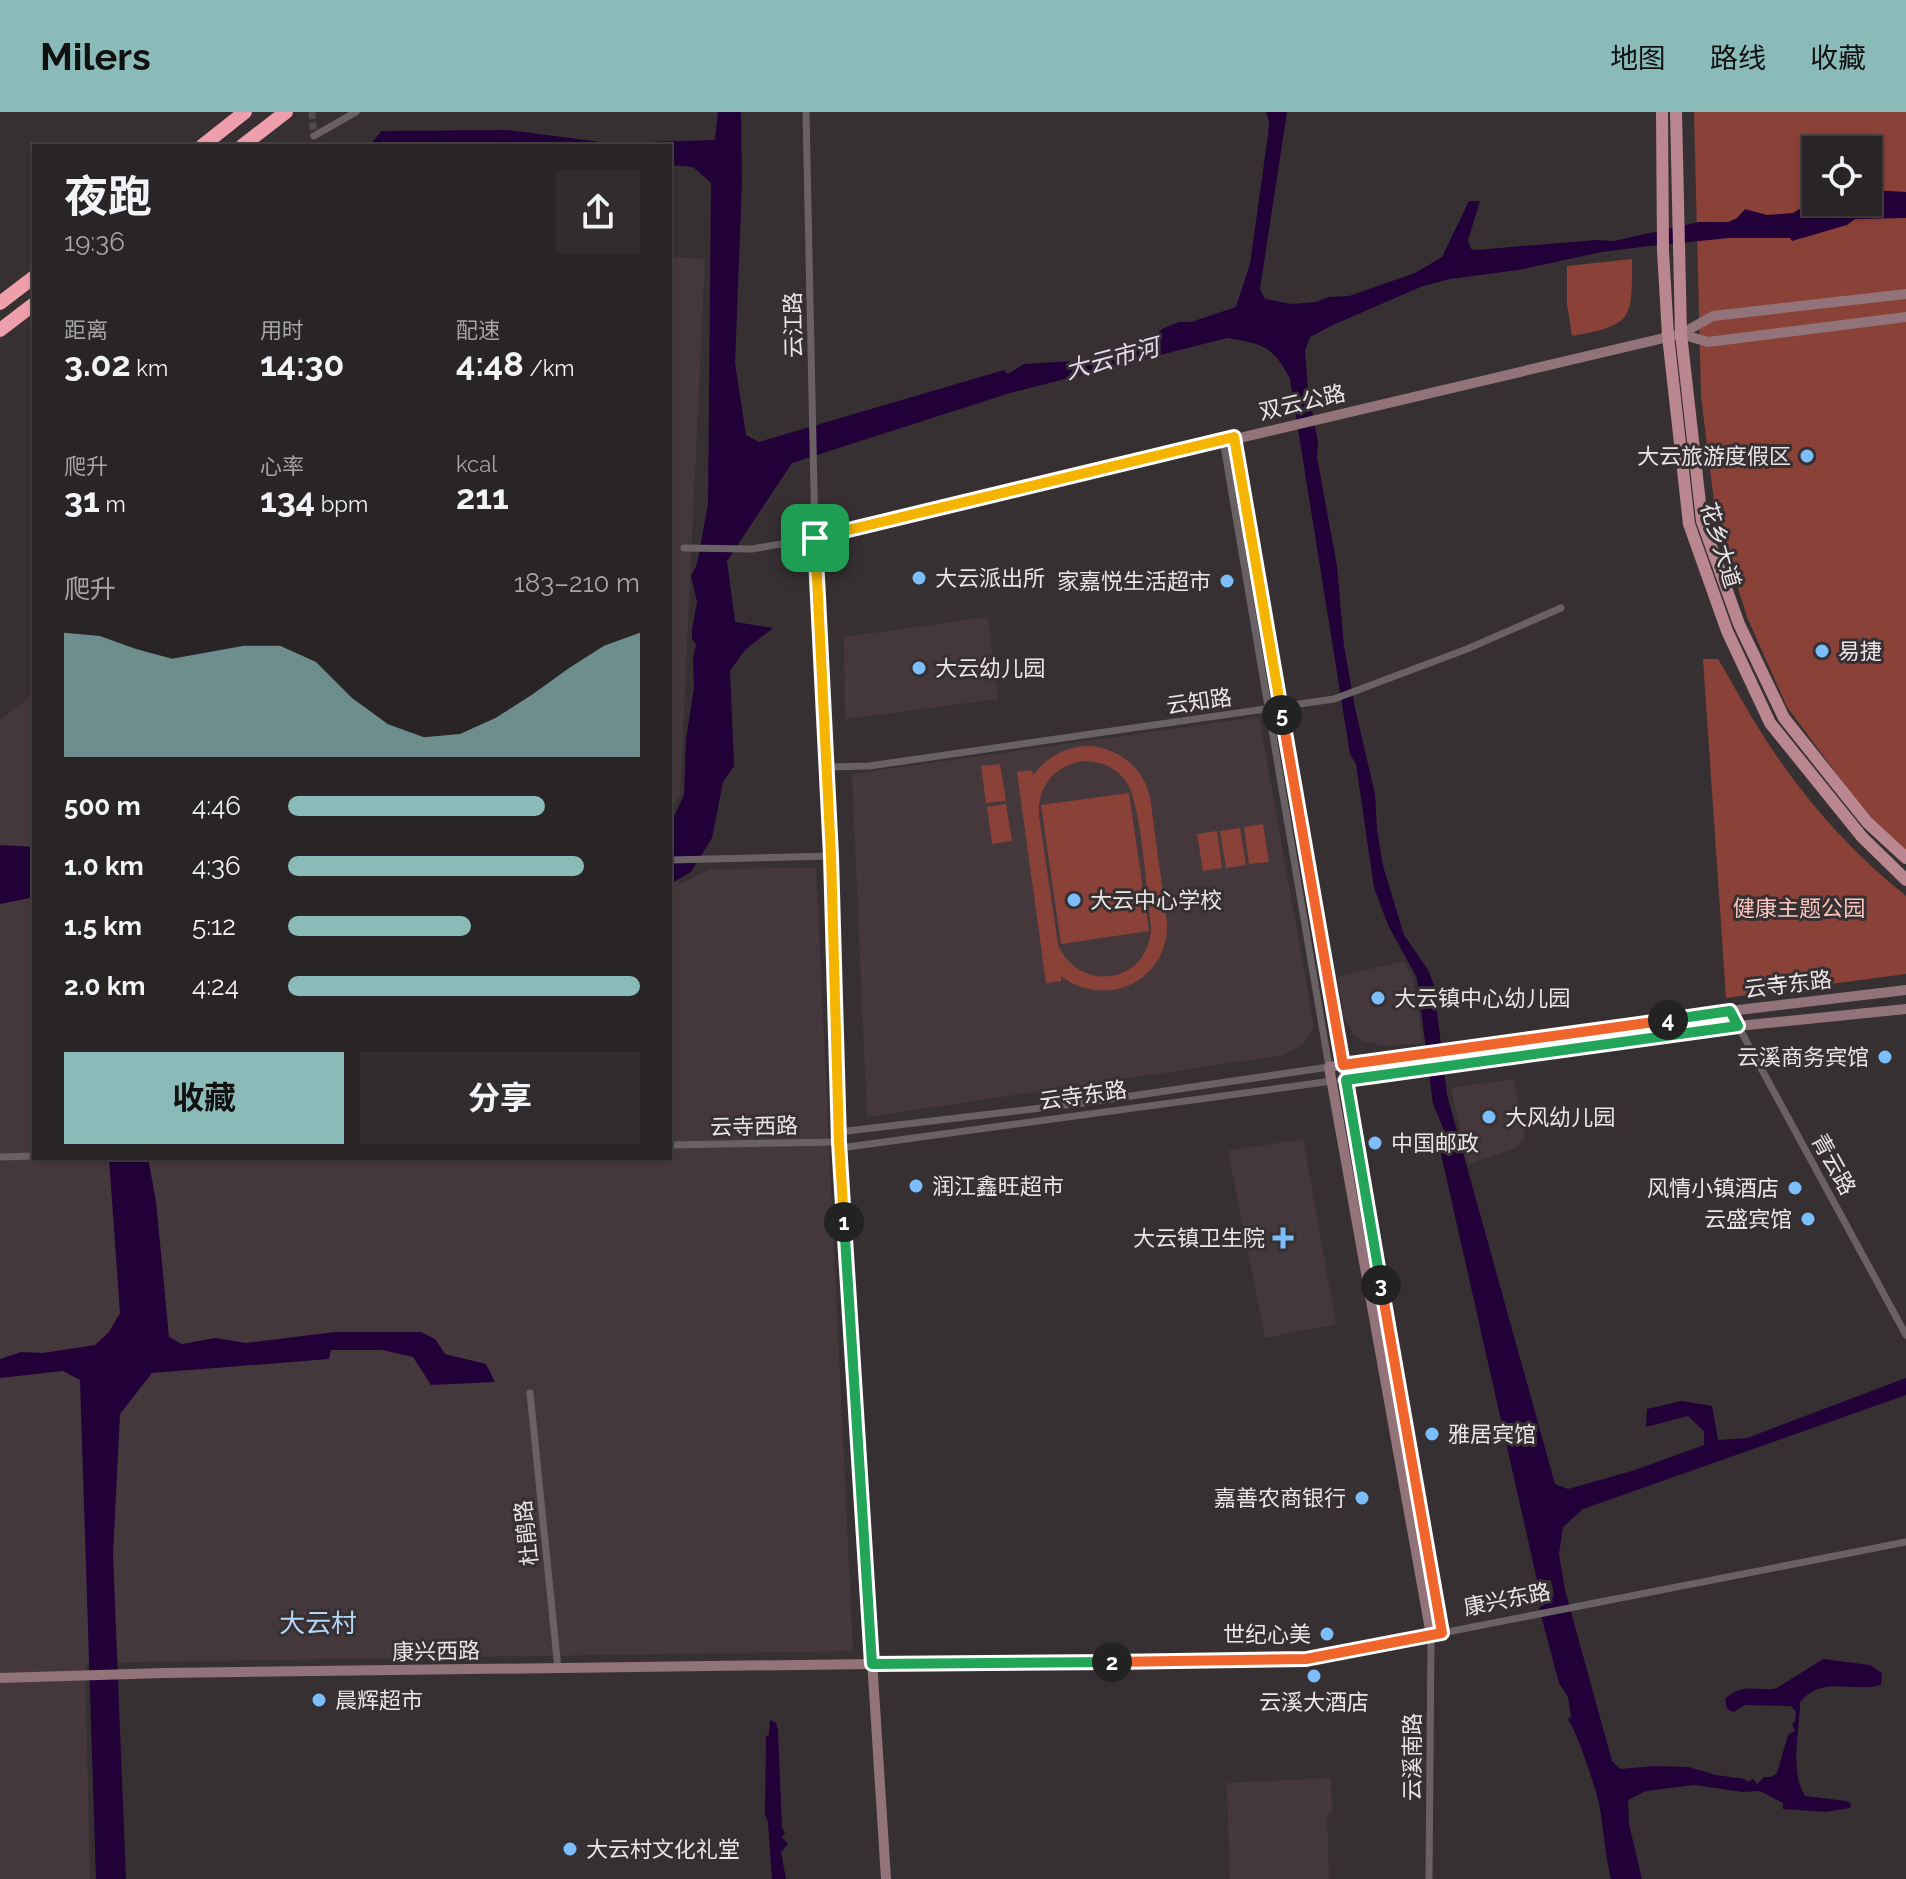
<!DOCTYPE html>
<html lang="zh">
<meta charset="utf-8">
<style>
body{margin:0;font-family:Raleway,"Noto Sans SC",sans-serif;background:#312c2e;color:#f1f3f6;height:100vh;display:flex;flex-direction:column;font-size:30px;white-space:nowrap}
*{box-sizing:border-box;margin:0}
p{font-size:26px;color:#a5a4a7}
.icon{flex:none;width:44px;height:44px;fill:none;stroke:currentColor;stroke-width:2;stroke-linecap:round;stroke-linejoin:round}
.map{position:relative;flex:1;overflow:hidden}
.drawer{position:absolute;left:32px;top:32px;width:640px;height:1016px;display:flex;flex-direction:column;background:#292426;border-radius:0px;box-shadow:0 2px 6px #0004,0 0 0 2px #454143}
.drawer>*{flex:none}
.tools{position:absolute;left:1802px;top:24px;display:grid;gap:16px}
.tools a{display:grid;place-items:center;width:80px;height:80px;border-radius:0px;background:#292426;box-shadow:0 2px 6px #0004,0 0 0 2px #454143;font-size:40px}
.pin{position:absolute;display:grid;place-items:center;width:68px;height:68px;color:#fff;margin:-34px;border-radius:16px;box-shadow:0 4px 12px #0006}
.km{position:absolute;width:40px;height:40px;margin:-20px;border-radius:50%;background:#222;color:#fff;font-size:22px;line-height:40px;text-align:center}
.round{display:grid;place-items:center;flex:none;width:84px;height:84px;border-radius:0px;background:#312c2e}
.overview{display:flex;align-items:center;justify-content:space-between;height:136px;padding:0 32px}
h1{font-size:44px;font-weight:700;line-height:60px}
.metrics{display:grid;grid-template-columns:repeat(3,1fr);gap:12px;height:136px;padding:8px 32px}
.metrics div{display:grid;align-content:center}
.metrics b{font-size:34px;font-weight:700}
.metrics small{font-size:22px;font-weight:400}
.metrics p{font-size:22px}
.chart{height:224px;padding:16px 32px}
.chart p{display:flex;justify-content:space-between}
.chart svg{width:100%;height:144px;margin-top:8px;fill:#8bbbb9;opacity:.7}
.cta{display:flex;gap:16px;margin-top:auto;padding:16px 32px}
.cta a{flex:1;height:92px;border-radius:0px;background:#8bbbb9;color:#111;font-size:32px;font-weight:700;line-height:92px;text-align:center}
.cta a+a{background:#312c2e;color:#f1f3f6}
ul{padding:0 32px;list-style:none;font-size:26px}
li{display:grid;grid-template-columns:128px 96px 1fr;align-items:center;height:60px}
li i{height:20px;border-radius:10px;background:#8bbbb9}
header{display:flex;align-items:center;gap:48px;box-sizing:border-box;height:112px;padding:0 40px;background:#8bbbb9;color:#111}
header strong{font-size:38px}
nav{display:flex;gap:44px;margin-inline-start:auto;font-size:28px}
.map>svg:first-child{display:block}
.built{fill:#45383d}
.green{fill:#8a4137;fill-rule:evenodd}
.water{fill:#220038}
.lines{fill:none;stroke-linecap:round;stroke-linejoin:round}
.street-tunnel{stroke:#524b4e;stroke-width:7;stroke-dasharray:7 3.5;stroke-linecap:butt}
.street{stroke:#6a6165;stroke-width:7}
.secondary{stroke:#92737a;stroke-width:10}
.primary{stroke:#ba868f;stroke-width:12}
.highway{stroke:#ef9eab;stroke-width:14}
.split-1-casing{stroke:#fff;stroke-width:16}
.split-2-casing{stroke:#fff;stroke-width:16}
.split-3-casing{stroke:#fff;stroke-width:16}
.split-4-casing{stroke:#fff;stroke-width:16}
.split-5-casing{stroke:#fff;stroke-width:16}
.split-6-casing{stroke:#fff;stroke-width:16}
.split-1{stroke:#f5b400;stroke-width:10}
.split-2{stroke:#22a559;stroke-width:10}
.split-3{stroke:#f0652b;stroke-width:10}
.split-4{stroke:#22a559;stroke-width:10}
.split-5{stroke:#f0652b;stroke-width:10}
.split-6{stroke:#f5b400;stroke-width:10}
.poi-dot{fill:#7cbef9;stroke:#373033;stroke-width:3}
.labels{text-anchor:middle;stroke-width:6;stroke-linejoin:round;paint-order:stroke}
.street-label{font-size:22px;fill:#eae5e7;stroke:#373033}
.poi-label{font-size:22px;fill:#eae5e7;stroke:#373033;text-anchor:start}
.park-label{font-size:22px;fill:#fbc6bd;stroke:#373033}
.water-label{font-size:24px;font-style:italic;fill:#e4daef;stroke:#373033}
.quarter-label{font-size:26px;fill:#b3d6f8;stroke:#373033}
</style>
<header>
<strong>Milers</strong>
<nav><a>地图</a><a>路线</a><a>收藏</a></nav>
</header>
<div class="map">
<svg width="1906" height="1767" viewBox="0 0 1906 1767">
<rect width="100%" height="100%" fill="#373033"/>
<g class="built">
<polygon points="670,145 705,147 680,682 670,704"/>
<polygon points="988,505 998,587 845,607 844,525"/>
<polygon points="34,582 34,1046 670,1046 670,758 679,773 710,757 816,756 853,1539 85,1551 90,1767 0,1767 0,608"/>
<polygon points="1259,605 1314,914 1303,932 1284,943 867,1005 852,662"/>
<polygon points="1404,849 1413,867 1423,931 1384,934 1362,929 1353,921 1344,906 1337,865"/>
<polygon points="1514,967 1525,1027 1514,1037 1468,1052 1451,976"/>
<polygon points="1303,1027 1336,1212 1265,1226 1228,1039"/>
<polygon points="1331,1666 1332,1701 1327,1702 1329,1767 1230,1767 1227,1671"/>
</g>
<g class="green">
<path d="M 1694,0 L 1906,0 L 1906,740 L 1871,708 L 1787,595 L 1747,505 L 1716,405 L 1701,284 ZM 1816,38 L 1868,38 L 1868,90 L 1816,90 Z"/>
<path d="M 1632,147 C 1632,207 1634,213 1572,224 L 1567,192 L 1567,154 Z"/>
<path d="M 1703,547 L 1718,547 C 1737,579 1755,613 1776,643 C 1812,696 1856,744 1906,784 L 1906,862 L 1726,886 Z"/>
<path d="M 1091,634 C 1121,638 1143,656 1150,685 L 1167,811 C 1169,869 1106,898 1061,864 L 1061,869 L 1046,871 L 1017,660 L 1032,658 L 1033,663 C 1048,644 1067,634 1091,634 ZM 1084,649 C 1102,649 1117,656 1127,671 C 1141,691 1147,783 1151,813 C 1152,870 1081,884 1058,833 L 1039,704 C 1037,674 1055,653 1084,649 Z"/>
<polygon points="1000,652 1006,689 986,691 981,654"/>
<polygon points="1129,681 1149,819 1061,832 1041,693"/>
<polygon points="1006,692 1012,729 992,732 987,695"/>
<polygon points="1263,712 1269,750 1249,752 1244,715"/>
<polygon points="1240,716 1246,753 1226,756 1220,719"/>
<polygon points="1217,719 1222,756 1203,759 1197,722"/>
</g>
<g class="water">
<path d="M 718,0 L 741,0 L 742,70 L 735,251 L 746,323 L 759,330 L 1004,258 L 1008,262 L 1024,252 L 1076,249 L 1142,233 L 1164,216 L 1179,210 L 1191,210 L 1236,195 L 1250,152 L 1268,23 L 1269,10 L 1266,0 L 1287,0 L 1260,177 L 1265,187 L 1292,192 L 1316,190 L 1329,185 L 1349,184 L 1415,161 L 1442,145 L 1469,89 L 1480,89 L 1468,128 L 1471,137 L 1476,138 L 1596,128 L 1614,129 L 1699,110 L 1728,110 L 1737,106 L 1745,97 L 1767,103 L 1793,101 L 1816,87 L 1816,90 L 1827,90 L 1830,94 L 1843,90 L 1868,90 L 1868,78 L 1870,78 L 1906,80 L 1906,106 L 1855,107 L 1847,113 L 1792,129 L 1790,126 L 1729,126 L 1649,134 L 1602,140 L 1518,158 L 1450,167 L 1423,174 L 1335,212 L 1310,225 L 1305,239 L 1308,278 L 1318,330 L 1317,345 L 1337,454 L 1344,534 L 1355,596 L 1375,682 L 1377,718 L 1383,754 L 1404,823 L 1428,858 L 1434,873 L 1447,983 L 1555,1372 L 1568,1377 L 1632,1359 L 1704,1333 L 1704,1319 L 1688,1304 L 1646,1315 L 1647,1297 L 1682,1289 L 1712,1294 L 1718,1328 L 1747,1326 L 1906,1266 L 1906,1283 L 1583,1397 L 1563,1415 L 1559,1442 L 1565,1478 L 1612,1649 L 1620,1657 L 1654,1654 L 1689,1655 L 1716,1663 L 1745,1667 L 1747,1670 L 1753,1667 L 1757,1672 L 1764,1665 L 1771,1665 L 1777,1661 L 1788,1623 L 1795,1619 L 1792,1612 L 1795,1610 L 1796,1600 L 1791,1594 L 1745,1593 L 1734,1600 L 1727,1597 L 1725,1587 C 1745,1569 1756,1581 1777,1576 L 1823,1547 L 1870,1553 L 1882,1561 L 1881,1573 C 1853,1581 1822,1563 1800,1590 C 1800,1619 1789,1658 1805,1684 L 1847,1689 L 1851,1692 L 1850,1696 L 1826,1700 L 1783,1697 L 1783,1691 L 1760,1679 L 1743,1680 L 1694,1673 L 1646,1679 L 1628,1688 L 1629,1712 L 1642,1767 L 1611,1767 C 1605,1743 1604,1721 1600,1697 C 1597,1678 1578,1623 1568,1607 L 1571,1605 L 1568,1585 L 1559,1571 L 1539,1496 L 1554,1484 L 1551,1468 L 1537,1468 L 1441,1042 L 1444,1018 L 1433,992 L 1417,866 L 1388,813 L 1374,776 L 1356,652 L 1350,642 L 1290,267 C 1273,233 1262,232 1227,226 L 1010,281 L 792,351 L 727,449 L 735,510 L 773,516 L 745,538 L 730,559 L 734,654 L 723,670 L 712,726 L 691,760 L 670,772 L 670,714 L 684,683 L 686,627 L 694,576 L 693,547 L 696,532 L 692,527 L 692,517 L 697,490 L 691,464 L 697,452 L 708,392 L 711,71 L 693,55 L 670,53 L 670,34 L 370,34 L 381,19 L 508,18 L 608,31 L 715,28 Z"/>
<polygon points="0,733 34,735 34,785 0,792"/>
<polygon points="109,1046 148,1046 156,1089 169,1225 182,1232 215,1226 246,1231 335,1220 421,1220 435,1227 445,1242 486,1252 495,1270 431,1273 413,1245 382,1238 331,1238 329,1247 152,1261 120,1302 113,1442 126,1767 96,1767 80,1268 63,1259 0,1266 0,1247 21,1240 43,1241 95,1233 109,1220 120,1201"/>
<polygon points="770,1608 776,1611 778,1618 782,1715 785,1721 782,1725 788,1732 781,1740 786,1767 772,1767 768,1710 765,1702 766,1624 769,1623"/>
</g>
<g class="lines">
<polyline class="street-tunnel" points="312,0 314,24"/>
<g class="street">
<polyline points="314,24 356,0"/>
<polyline points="1234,325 1343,953"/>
<polyline points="684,436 752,437 815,426 806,0"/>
<polyline points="827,655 869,654 1334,587 1467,537 1561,496"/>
<polyline points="670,748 831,744"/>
<polyline points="1730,899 1906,1223"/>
<polyline points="839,1020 1083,991 1329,955 1223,328"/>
<polyline points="670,1033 839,1030"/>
<polyline points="840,1036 1332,969"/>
<polyline points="0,1045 34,1044"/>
<polyline points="530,1281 558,1557"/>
<polyline points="1442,1521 1906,1430"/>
<polyline points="872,1552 1306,1547 1431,1523 1429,1767"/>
</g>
<g class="secondary">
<polyline points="1681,222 1708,230 1906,205"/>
<polyline points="1343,953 1442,1521 1431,1523 1329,955 1730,899 1906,878"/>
<polyline points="1342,968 1738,914 1906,897"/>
<polyline points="0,1566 164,1561 872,1552"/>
<polyline points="886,1767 839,1030 831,744 815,426 1681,222 1713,204 1906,182"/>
</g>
<g class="primary">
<polyline points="1662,0 1663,139 1668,224 1689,412 1727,519 1770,611 1862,725 1906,768"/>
<polyline points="1676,0 1681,222 1702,409 1739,512 1784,606 1867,710 1906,746"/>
</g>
<g class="highway">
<polyline points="202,34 245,0"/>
<polyline points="242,34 286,0"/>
<polyline points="0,191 34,165"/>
<polyline points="0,218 34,192"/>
</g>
</g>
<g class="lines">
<defs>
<polyline id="split-1" points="815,426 831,744 839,1030 844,1110"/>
<polyline id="split-2" points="844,1110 872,1552 1112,1550"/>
<polyline id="split-3" points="1112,1550 1306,1547 1442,1521 1381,1173"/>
<polyline id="split-4" points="1381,1173 1346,968 1738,914 1730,899 1668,908"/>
<polyline id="split-5" points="1282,603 1343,953 1668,908"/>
<polyline id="split-6" points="815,426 1234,325 1282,603"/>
</defs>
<use href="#split-1" class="split-1-casing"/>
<use href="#split-2" class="split-2-casing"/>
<use href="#split-3" class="split-3-casing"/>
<use href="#split-4" class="split-4-casing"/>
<use href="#split-5" class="split-5-casing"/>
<use href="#split-6" class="split-6-casing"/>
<use href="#split-1" class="split-1"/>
<use href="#split-2" class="split-2"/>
<use href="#split-3" class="split-3"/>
<use href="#split-4" class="split-4"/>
<use href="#split-5" class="split-5"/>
<use href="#split-6" class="split-6"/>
</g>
<g class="poi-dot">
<circle cx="1807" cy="344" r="8"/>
<circle cx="919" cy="466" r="8"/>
<circle cx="1227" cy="469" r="8"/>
<circle cx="1822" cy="539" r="8"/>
<circle cx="919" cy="556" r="8"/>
<circle cx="1074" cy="788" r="8"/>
<circle cx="1378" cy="886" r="8"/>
<circle cx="1885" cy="945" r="8"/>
<circle cx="1489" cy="1005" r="8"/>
<circle cx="1375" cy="1031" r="8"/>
<circle cx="916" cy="1074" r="8"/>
<circle cx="1795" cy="1076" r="8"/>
<circle cx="1808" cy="1107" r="8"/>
<path d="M1279 1114h8v8h8v8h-8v8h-8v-8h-8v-8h8z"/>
<circle cx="1432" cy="1322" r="8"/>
<circle cx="1362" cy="1386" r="8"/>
<circle cx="1327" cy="1522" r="8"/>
<circle cx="1314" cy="1564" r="8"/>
<circle cx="319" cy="1588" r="8"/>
<circle cx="570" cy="1737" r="8"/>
</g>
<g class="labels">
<g class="street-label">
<text transform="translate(793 213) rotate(-91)" y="8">云江路</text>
<text transform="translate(1302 290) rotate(-13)" y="8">双云公路</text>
<text transform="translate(1721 433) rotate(73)" y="8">花乡大道</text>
<text transform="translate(1199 589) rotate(-8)" y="8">云知路</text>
<text transform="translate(1788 872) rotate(-7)" y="8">云寺东路</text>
<text transform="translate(1083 983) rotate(-8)" y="8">云寺东路</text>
<text transform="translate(754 1014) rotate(-1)" y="8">云寺西路</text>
<text transform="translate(1834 1052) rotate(61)" y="8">青云路</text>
<text transform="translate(526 1421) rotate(-96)" y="8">杜鹃路</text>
<text transform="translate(1507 1487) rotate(-11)" y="8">康兴东路</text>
<text transform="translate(436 1539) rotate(-1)" y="8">康兴西路</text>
<text transform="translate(1412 1645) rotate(-90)" y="8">云溪南路</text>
</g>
<g class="poi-label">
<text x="1791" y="352" text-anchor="end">大云旅游度假区</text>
<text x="935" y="474">大云派出所</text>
<text x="1211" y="477" text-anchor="end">家嘉悦生活超市</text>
<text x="1838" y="547">易捷</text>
<text x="935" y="564">大云幼儿园</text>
<text x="1090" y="796">大云中心学校</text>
<text x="1394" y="894">大云镇中心幼儿园</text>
<text x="1869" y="953" text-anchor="end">云溪商务宾馆</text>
<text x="1505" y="1013">大风幼儿园</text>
<text x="1391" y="1039">中国邮政</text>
<text x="932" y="1082">润江鑫旺超市</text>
<text x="1779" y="1084" text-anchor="end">风情小镇酒店</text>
<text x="1792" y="1115" text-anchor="end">云盛宾馆</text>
<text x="1265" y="1134" text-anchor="end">大云镇卫生院</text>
<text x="1448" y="1330">雅居宾馆</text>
<text x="1346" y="1394" text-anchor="end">嘉善农商银行</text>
<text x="1311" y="1530" text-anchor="end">世纪心美</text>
<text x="335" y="1596">晨辉超市</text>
<text x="1314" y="1598" text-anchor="middle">云溪大酒店</text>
<text x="586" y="1745">大云村文化礼堂</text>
</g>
<g class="park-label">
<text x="1799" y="804">健康主题公园</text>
</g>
<g class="water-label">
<text transform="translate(1112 247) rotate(-15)" y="8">大云市河</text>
</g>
<g class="quarter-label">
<text x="318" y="1520">大云村</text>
</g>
</g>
</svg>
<div class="tools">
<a><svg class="icon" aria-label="locate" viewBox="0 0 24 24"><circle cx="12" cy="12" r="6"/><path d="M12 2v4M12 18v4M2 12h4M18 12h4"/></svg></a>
</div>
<div class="pin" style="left:815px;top:426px;background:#1e9e55"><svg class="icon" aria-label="arrive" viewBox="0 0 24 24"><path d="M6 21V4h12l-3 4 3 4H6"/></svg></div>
<b class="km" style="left:844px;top:1110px">1</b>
<b class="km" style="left:1112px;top:1550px">2</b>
<b class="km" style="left:1381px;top:1173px">3</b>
<b class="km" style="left:1668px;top:908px">4</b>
<b class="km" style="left:1282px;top:603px">5</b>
<section class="drawer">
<div class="overview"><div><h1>夜跑</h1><p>19:36</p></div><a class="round"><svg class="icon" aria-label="share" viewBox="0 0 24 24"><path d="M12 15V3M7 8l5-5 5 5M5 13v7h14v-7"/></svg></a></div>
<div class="metrics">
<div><p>距离</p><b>3.02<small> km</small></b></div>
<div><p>用时</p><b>14:30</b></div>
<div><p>配速</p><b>4:48<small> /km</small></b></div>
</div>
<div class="metrics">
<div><p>爬升</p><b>31<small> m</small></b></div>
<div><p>心率</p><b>134<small> bpm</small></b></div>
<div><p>kcal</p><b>211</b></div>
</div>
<div class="chart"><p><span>爬升</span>183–210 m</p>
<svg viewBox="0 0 160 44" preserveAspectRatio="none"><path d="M0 44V6L10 7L20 11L30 14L40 12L50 10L60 10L70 15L80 26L90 34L100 38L110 37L120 32L130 25L140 17L150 10L160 6V44z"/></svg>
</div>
<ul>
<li><b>500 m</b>4:46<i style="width:73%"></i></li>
<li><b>1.0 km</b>4:36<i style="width:84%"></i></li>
<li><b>1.5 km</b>5:12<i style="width:52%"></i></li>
<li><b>2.0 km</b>4:24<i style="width:100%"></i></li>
</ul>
<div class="cta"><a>收藏</a><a>分享</a></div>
</section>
</div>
